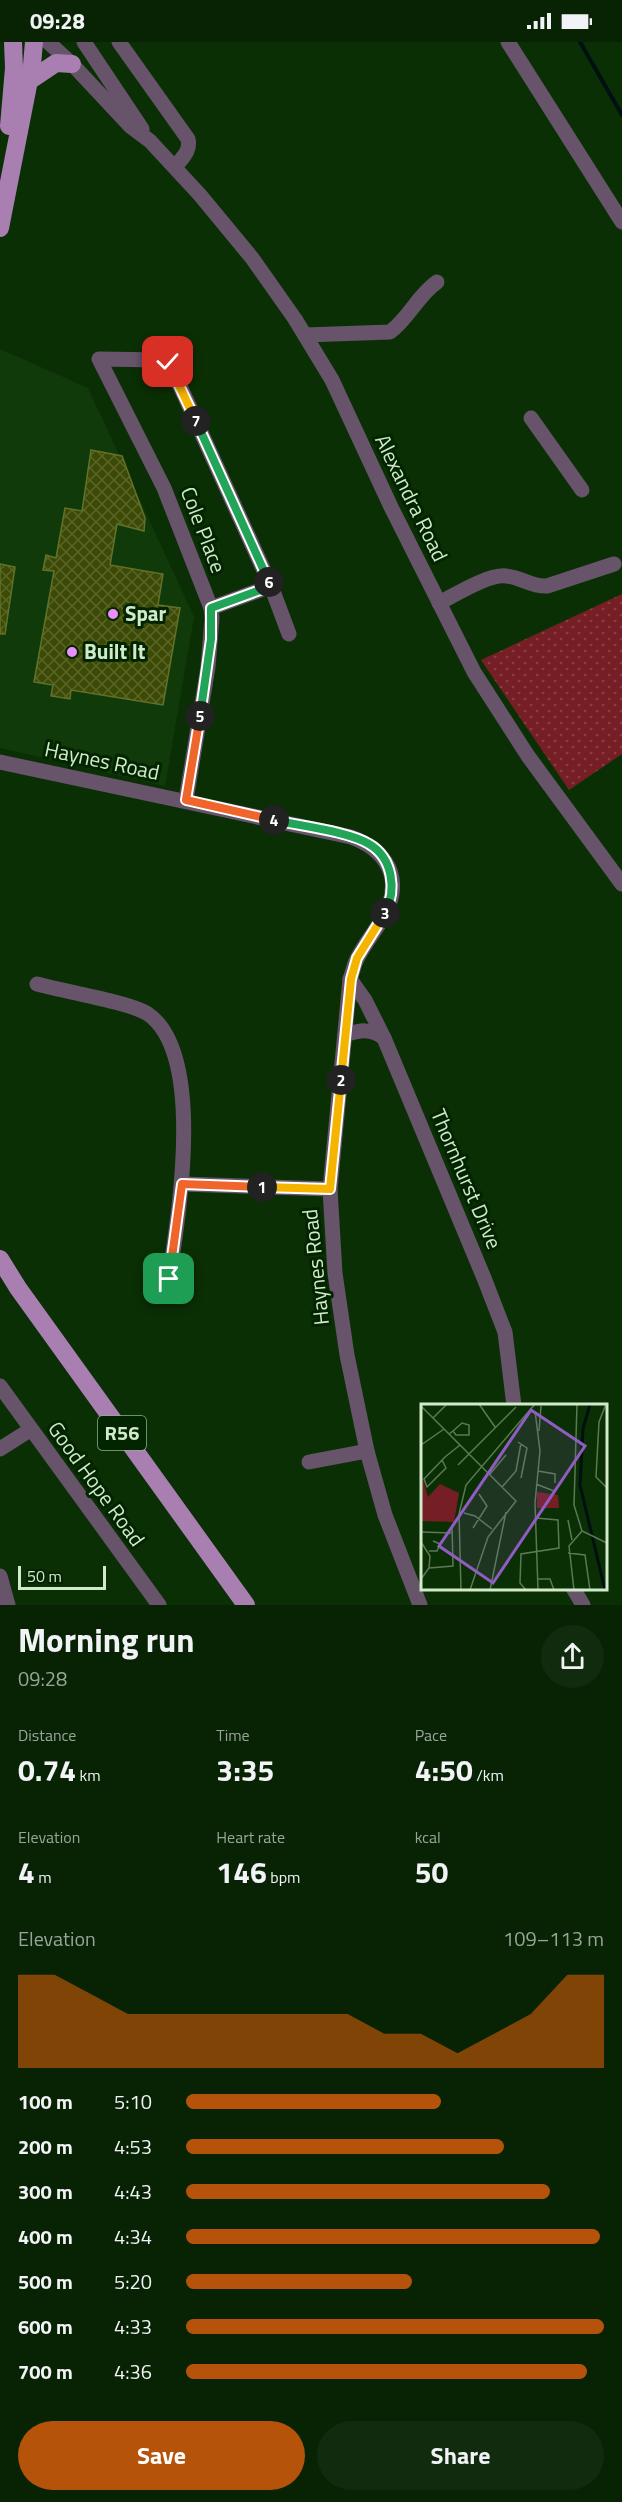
<!DOCTYPE html>
<meta charset="utf-8">
<style>
body{margin:0;font-family:"Titillium Web",sans-serif;background:#112b0e;color:#f1f3f6;height:100vh;display:flex;flex-direction:column;font-size:22px;white-space:nowrap}
*{box-sizing:border-box;margin:0}
p{font-size:20px;color:#98a49a}
.icon{flex:none;width:33px;height:33px;fill:none;stroke:currentColor;stroke-width:2;stroke-linecap:round;stroke-linejoin:round}
.map{position:relative;height:1563px;overflow:hidden}
.details{display:flex;flex-direction:column;background:#082304;flex:1}
.details>*{flex:none}
.scale{position:absolute;left:18px;bottom:15px;width:88px;box-sizing:border-box;padding-left:6px;border:3px solid #d0eacb;border-top:0;font-size:16px;line-height:21px;white-space:nowrap;color:#d0eacb;-webkit-text-stroke:4px #022500;paint-order:stroke}
.pin{position:absolute;display:grid;place-items:center;width:51px;height:51px;color:#fff;margin:-26px;border-radius:12px;box-shadow:0 3px 9px #0006}
.km{position:absolute;width:30px;height:30px;margin:-15px;border-radius:50%;background:#222;color:#fff;font-size:16px;line-height:30px;text-align:center}
.round{display:grid;place-items:center;flex:none;width:63px;height:63px;border-radius:32px;background:#112b0e}
.summary{display:flex;align-items:center;justify-content:space-between;height:102px;padding:0 18px}
h1{font-size:33px;font-weight:700;line-height:45px}
.figures{display:grid;grid-template-columns:repeat(3,1fr);gap:9px;height:102px;padding:6px 18px}
.figures div{display:grid;align-content:center}
.figures b{font-size:30px;font-weight:700}
.figures small{font-size:16px;font-weight:400}
.figures p{font-size:16px}
.chart{height:168px;padding:12px 18px}
.chart p{display:flex;justify-content:space-between}
.chart svg{width:100%;height:108px;margin-top:6px;fill:#b45309;opacity:.7}
.action{display:flex;gap:12px;margin-top:auto;padding:12px 18px}
.action a{flex:1;height:69px;border-radius:36px;background:#b45309;color:#fff;font-size:24px;font-weight:700;line-height:69px;text-align:center}
.action a+a{background:#112b0e;color:#f1f3f6}
ul{padding:0 18px;list-style:none;font-size:20px}
li{display:grid;grid-template-columns:96px 72px 1fr;align-items:center;height:45px}
li i{height:15px;border-radius:8px;background:#b45309}
.status{display:flex;justify-content:space-between;align-items:center;height:42px;padding:0 30px;background:#082304;direction:ltr}
.status svg{height:16px;fill:currentColor}
.map>svg:first-child{display:block}
.built{fill:#113a0a}
.green{fill:url(#green-dots)}
.lines{fill:none;stroke-linecap:round;stroke-linejoin:round}
.stream{stroke:#000f11;stroke-width:4}
.building{fill:url(#building-cross-hatch);stroke:#62722a;stroke-width:1.5}
.minor{stroke:#67546b;stroke-width:15}
.major{stroke:#a87fb0;stroke-width:18}
.split-1-casing{stroke:#fff;stroke-width:12}
.split-2-casing{stroke:#fff;stroke-width:12}
.split-3-casing{stroke:#fff;stroke-width:12}
.split-4-casing{stroke:#fff;stroke-width:12}
.split-5-casing{stroke:#fff;stroke-width:12}
.split-6-casing{stroke:#fff;stroke-width:12}
.split-7-casing{stroke:#fff;stroke-width:12}
.split-8-casing{stroke:#fff;stroke-width:12}
.split-1{stroke:#f0652b;stroke-width:8}
.split-2{stroke:#f5b400;stroke-width:8}
.split-3{stroke:#f5b400;stroke-width:8}
.split-4{stroke:#22a559;stroke-width:8}
.split-5{stroke:#f0652b;stroke-width:8}
.split-6{stroke:#22a559;stroke-width:8}
.split-7{stroke:#22a559;stroke-width:8}
.split-8{stroke:#f5b400;stroke-width:8}
.poi-dot{fill:#ea8dfd;stroke:#022500;stroke-width:2}
.labels{text-anchor:middle;stroke-width:6;stroke-linejoin:round;paint-order:stroke}
.shield{fill:#022500;stroke:#92af8e;stroke-width:1.5}
.shield-label{font-size:20px;font-weight:bold;fill:#d0eacb}
.street-label{font-size:21px;fill:#d0eacb;stroke:#022500}
.poi-label{font-size:21px;font-weight:bold;fill:#d0eacb;stroke:#022500;text-anchor:start}
.inset-river{fill:none;stroke:#000f11;stroke-width:3}
.inset-road{fill:none;stroke:#5a7a54;stroke-width:1.5}
.view{fill:#905cc2;fill-opacity:0.15;stroke:#905cc2;stroke-width:3}
.inset-edge{fill:none;stroke:#d0eacb;stroke-width:3}
</style>
<div class="status"><b>09:28</b><svg viewBox="0 0 49 12"><path d="M0 12V9h3v3zM5 12V6h3v6zM10 12V3h3v9zM15 12V0h3v12zM26 1h20v11H26zM47 4h2v5h-2z"/></svg></div>
<div class="map">
<svg width="622" height="1563" viewBox="0 0 622 1563">
<defs>
<pattern id="green-dots" width="8" height="8" patternUnits="userSpaceOnUse" patternTransform="scale(1.5)"><rect width="8" height="8" fill="#761e25"/><path d="M2 2h.1M6 6h.1" fill="none" stroke="#883f43" stroke-width="1.8" stroke-linecap="round"/></pattern>
<pattern id="building-cross-hatch" width="8" height="8" patternUnits="userSpaceOnUse" patternTransform="scale(1.5)"><rect width="8" height="8" fill="#3d4a05"/><path d="M0 0l8 8M0 8l8-8" fill="none" stroke="#586428"/></pattern>
</defs>
<rect width="100%" height="100%" fill="#0b2f05"/>
<polygon class="built" points="0,307 88,346 194,575 165,744 0,706"/>
<polygon class="green" points="622,552 622,712 569,748 481,618"/>
<g class="lines">
<polyline class="stream" points="580,0 622,73"/>
</g>
<g class="building">
<polygon points="91,408 122,414 145,476 144,489 117,482 110,523 163,532 158,563 180,566 163,663 71,648 70,657 51,654 53,643 34,640 54,529 43,528 46,513 56,516 65,466 82,469"/>
<polygon points="0,522 15,525 5,592 0,592"/>
</g>
<g class="lines">
<g class="minor">
<polyline points="48,0 72,22 130,84 150,99 200,153 252,216 295,277 332,338 391,465 474,630 528,714 622,842"/>
<polyline points="84,0 142,87"/>
<path d="M 119,0 L 188,97 C 191,109 182,116 175,125"/>
<polyline points="508,0 622,180"/>
<path d="M 305,293 L 390,290 C 409,276 418,253 437,240"/>
<polyline points="531,376 582,448"/>
<path d="M 439,561 C 455,553 488,532 506,534 C 521,535 531,545 547,544 L 614,522"/>
<polyline points="211,566 271,544"/>
<path d="M 0,720 L 351,795 C 381,806 401,829 389,863 C 382,882 367,897 358,915 C 354,921 353,930 350,937 L 330,1147 L 335,1231 L 347,1313 L 367,1409 L 385,1473 L 420,1563"/>
<polyline points="186,758 208,625 212,576 211,566 164,446 99,317 161,318 170,322 271,544 289,592"/>
<polyline points="350,937 365,958 384,996 484,1236 505,1290 514,1364"/>
<path d="M 37,942 C 62,949 129,960 148,972 C 206,1013 178,1176 169,1237"/>
<path d="M 345,993 C 360,988 371,986 384,996"/>
<polyline points="182,1142 330,1147"/>
<polyline points="0,1344 159,1563"/>
<polyline points="0,1407 30,1388"/>
<polyline points="309,1420 367,1409"/>
<polyline points="0,1534 8,1563"/>
<polyline points="573,1546 583,1563"/>
</g>
<g class="major">
<polyline points="29,39 56,21 72,22"/>
<polyline points="9,84 14,26 13,0"/>
<polyline points="0,186 32,23 34,0"/>
<polyline points="0,1217 18,1246 246,1563"/>
</g>
</g>
<g class="lines">
<defs>
<polyline id="split-1" points="169,1237 182,1142 262,1145"/>
<polyline id="split-2" points="262,1145 330,1147 341,1038"/>
<polyline id="split-3" points="341,1038 351,937 357,916 385,871"/>
<path id="split-4" d="M 274,778 C 299,784 348,789 369,802 C 393,816 397,848 385,871"/>
<polyline id="split-5" points="200,674 186,758 274,778"/>
<polyline id="split-6" points="200,674 211,597 211,566 271,544 269,540"/>
<polyline id="split-7" points="196,379 269,540"/>
<polyline id="split-8" points="168,320 196,379"/>
</defs>
<use href="#split-1" class="split-1-casing"/>
<use href="#split-2" class="split-2-casing"/>
<use href="#split-3" class="split-3-casing"/>
<use href="#split-4" class="split-4-casing"/>
<use href="#split-5" class="split-5-casing"/>
<use href="#split-6" class="split-6-casing"/>
<use href="#split-7" class="split-7-casing"/>
<use href="#split-8" class="split-8-casing"/>
<use href="#split-1" class="split-1"/>
<use href="#split-2" class="split-2"/>
<use href="#split-3" class="split-3"/>
<use href="#split-4" class="split-4"/>
<use href="#split-5" class="split-5"/>
<use href="#split-6" class="split-6"/>
<use href="#split-7" class="split-7"/>
<use href="#split-8" class="split-8"/>
</g>
<g class="poi-dot">
<circle cx="113" cy="572" r="6"/>
<circle cx="72" cy="610" r="6"/>
</g>
<g class="labels">
<rect class="shield" x="98" y="1374" width="48" height="34" rx="4.5"/>
<g class="shield-label">
<text x="122" y="1398">R56</text>
</g>
<g class="street-label">
<text transform="translate(411 456) rotate(64)" y="7">Alexandra Road</text>
<text transform="translate(203 488) rotate(69)" y="7">Cole Place</text>
<text transform="translate(102 719) rotate(12)" y="7">Haynes Road</text>
<text transform="translate(466 1137) rotate(67)" y="7">Thornhurst Drive</text>
<text transform="translate(316 1225) rotate(-96)" y="7">Haynes Road</text>
<text transform="translate(96 1442) rotate(54)" y="7">Good Hope Road</text>
</g>
<g class="poi-label">
<text x="125" y="579">Spar</text>
<text x="84" y="617">Built It</text>
</g>
</g>
<g transform="translate(421 1362)">
<rect width="186" height="186" fill="#0b2f05"/>
<path d="M 0,69 L 7,93 L 19,80 L 38,89 L 33,118 L 0,117 ZM 116,88 L 137,91 L 138,104 L 116,104 Z" fill="#761e25"/>
<path class="inset-river" d="M 169,0 L 162,25 L 159,81 L 184,186"/>
<path class="inset-road" d="M 58,0 L 74,23M 156,0 L 153,101 L 161,127 L 186,139M 185,0 L 178,18 L 175,73 L 186,84M 0,2 L 95,97 L 67,133 L 49,186M 114,7 L 119,47 L 114,99 L 117,186M 12,14 L 26,0M 118,27 L 120,2M 28,30 L 32,27 L 35,31 L 48,31 L 48,21 L 41,19 L 32,27M 97,38 L 106,44 L 100,74M 0,41 L 23,25M 21,56 L 25,64 L 6,83 L 3,75 L 24,53 L 39,41M 37,61 L 95,3M 117,67 L 134,70 L 134,79M 69,70 L 85,51M 115,80 L 133,87M 81,83 L 95,67 L 100,39M 43,109 L 54,112 L 71,125M 147,116 L 151,136M 52,124 L 66,102 L 58,90M 0,128 L 31,129M 0,138 L 9,152 L 8,164 L 0,175M 8,147 L 16,147 L 19,140 L 12,137M 147,149 L 164,151 L 169,186M 8,164 L 32,162 L 31,121M 117,175 L 129,175 L 133,186M 40,186 L 38,110 L 45,81 L 114,0M 69,186 L 85,108M 105,186 L 99,179 L 100,150 L 138,144 L 137,116 L 115,114M 153,186 L 148,142 L 161,127"/>
<path class="view" d="M 110,6 L 164,42 L 72,179 L 18,142 Z"/>
<rect width="186" height="186" class="inset-edge"/>
</g>
</svg>
<div class="scale">50 m</div>
<div class="pin" style="left:169px;top:1237px;background:#1e9e55"><svg class="icon" aria-label="arrive" viewBox="0 0 24 24"><path d="M6 21V4h12l-3 4 3 4H6"/></svg></div>
<div class="pin" style="left:168px;top:320px;background:#d93025"><svg class="icon" aria-label="check" viewBox="0 0 24 24"><path d="M5 12l5 5 9-10"/></svg></div>
<b class="km" style="left:262px;top:1145px">1</b>
<b class="km" style="left:341px;top:1038px">2</b>
<b class="km" style="left:385px;top:871px">3</b>
<b class="km" style="left:274px;top:778px">4</b>
<b class="km" style="left:200px;top:674px">5</b>
<b class="km" style="left:269px;top:540px">6</b>
<b class="km" style="left:196px;top:379px">7</b>
</div>
<section class="details">
<div class="summary"><div><h1>Morning run</h1><p>09:28</p></div><a class="round"><svg class="icon" aria-label="share" viewBox="0 0 24 24"><path d="M12 15V3M7 8l5-5 5 5M5 13v7h14v-7"/></svg></a></div>
<div class="figures">
<div><p>Distance</p><b>0.74<small> km</small></b></div>
<div><p>Time</p><b>3:35</b></div>
<div><p>Pace</p><b>4:50<small> /km</small></b></div>
</div>
<div class="figures">
<div><p>Elevation</p><b>4<small> m</small></b></div>
<div><p>Heart rate</p><b>146<small> bpm</small></b></div>
<div><p>kcal</p><b>50</b></div>
</div>
<div class="chart"><p><span>Elevation</span>109–113 m</p>
<svg viewBox="0 0 160 44" preserveAspectRatio="none"><path d="M0 44V6L10 6L20 14L30 22L40 22L50 22L60 22L70 22L80 22L90 22L100 30L110 30L120 38L130 30L140 22L150 6L160 6V44z"/></svg>
</div>
<ul>
<li><b>100 m</b>5:10<i style="width:61%"></i></li>
<li><b>200 m</b>4:53<i style="width:76%"></i></li>
<li><b>300 m</b>4:43<i style="width:87%"></i></li>
<li><b>400 m</b>4:34<i style="width:99%"></i></li>
<li><b>500 m</b>5:20<i style="width:54%"></i></li>
<li><b>600 m</b>4:33<i style="width:100%"></i></li>
<li><b>700 m</b>4:36<i style="width:96%"></i></li>
</ul>
<div class="action"><a>Save</a><a>Share</a></div>
</section>
